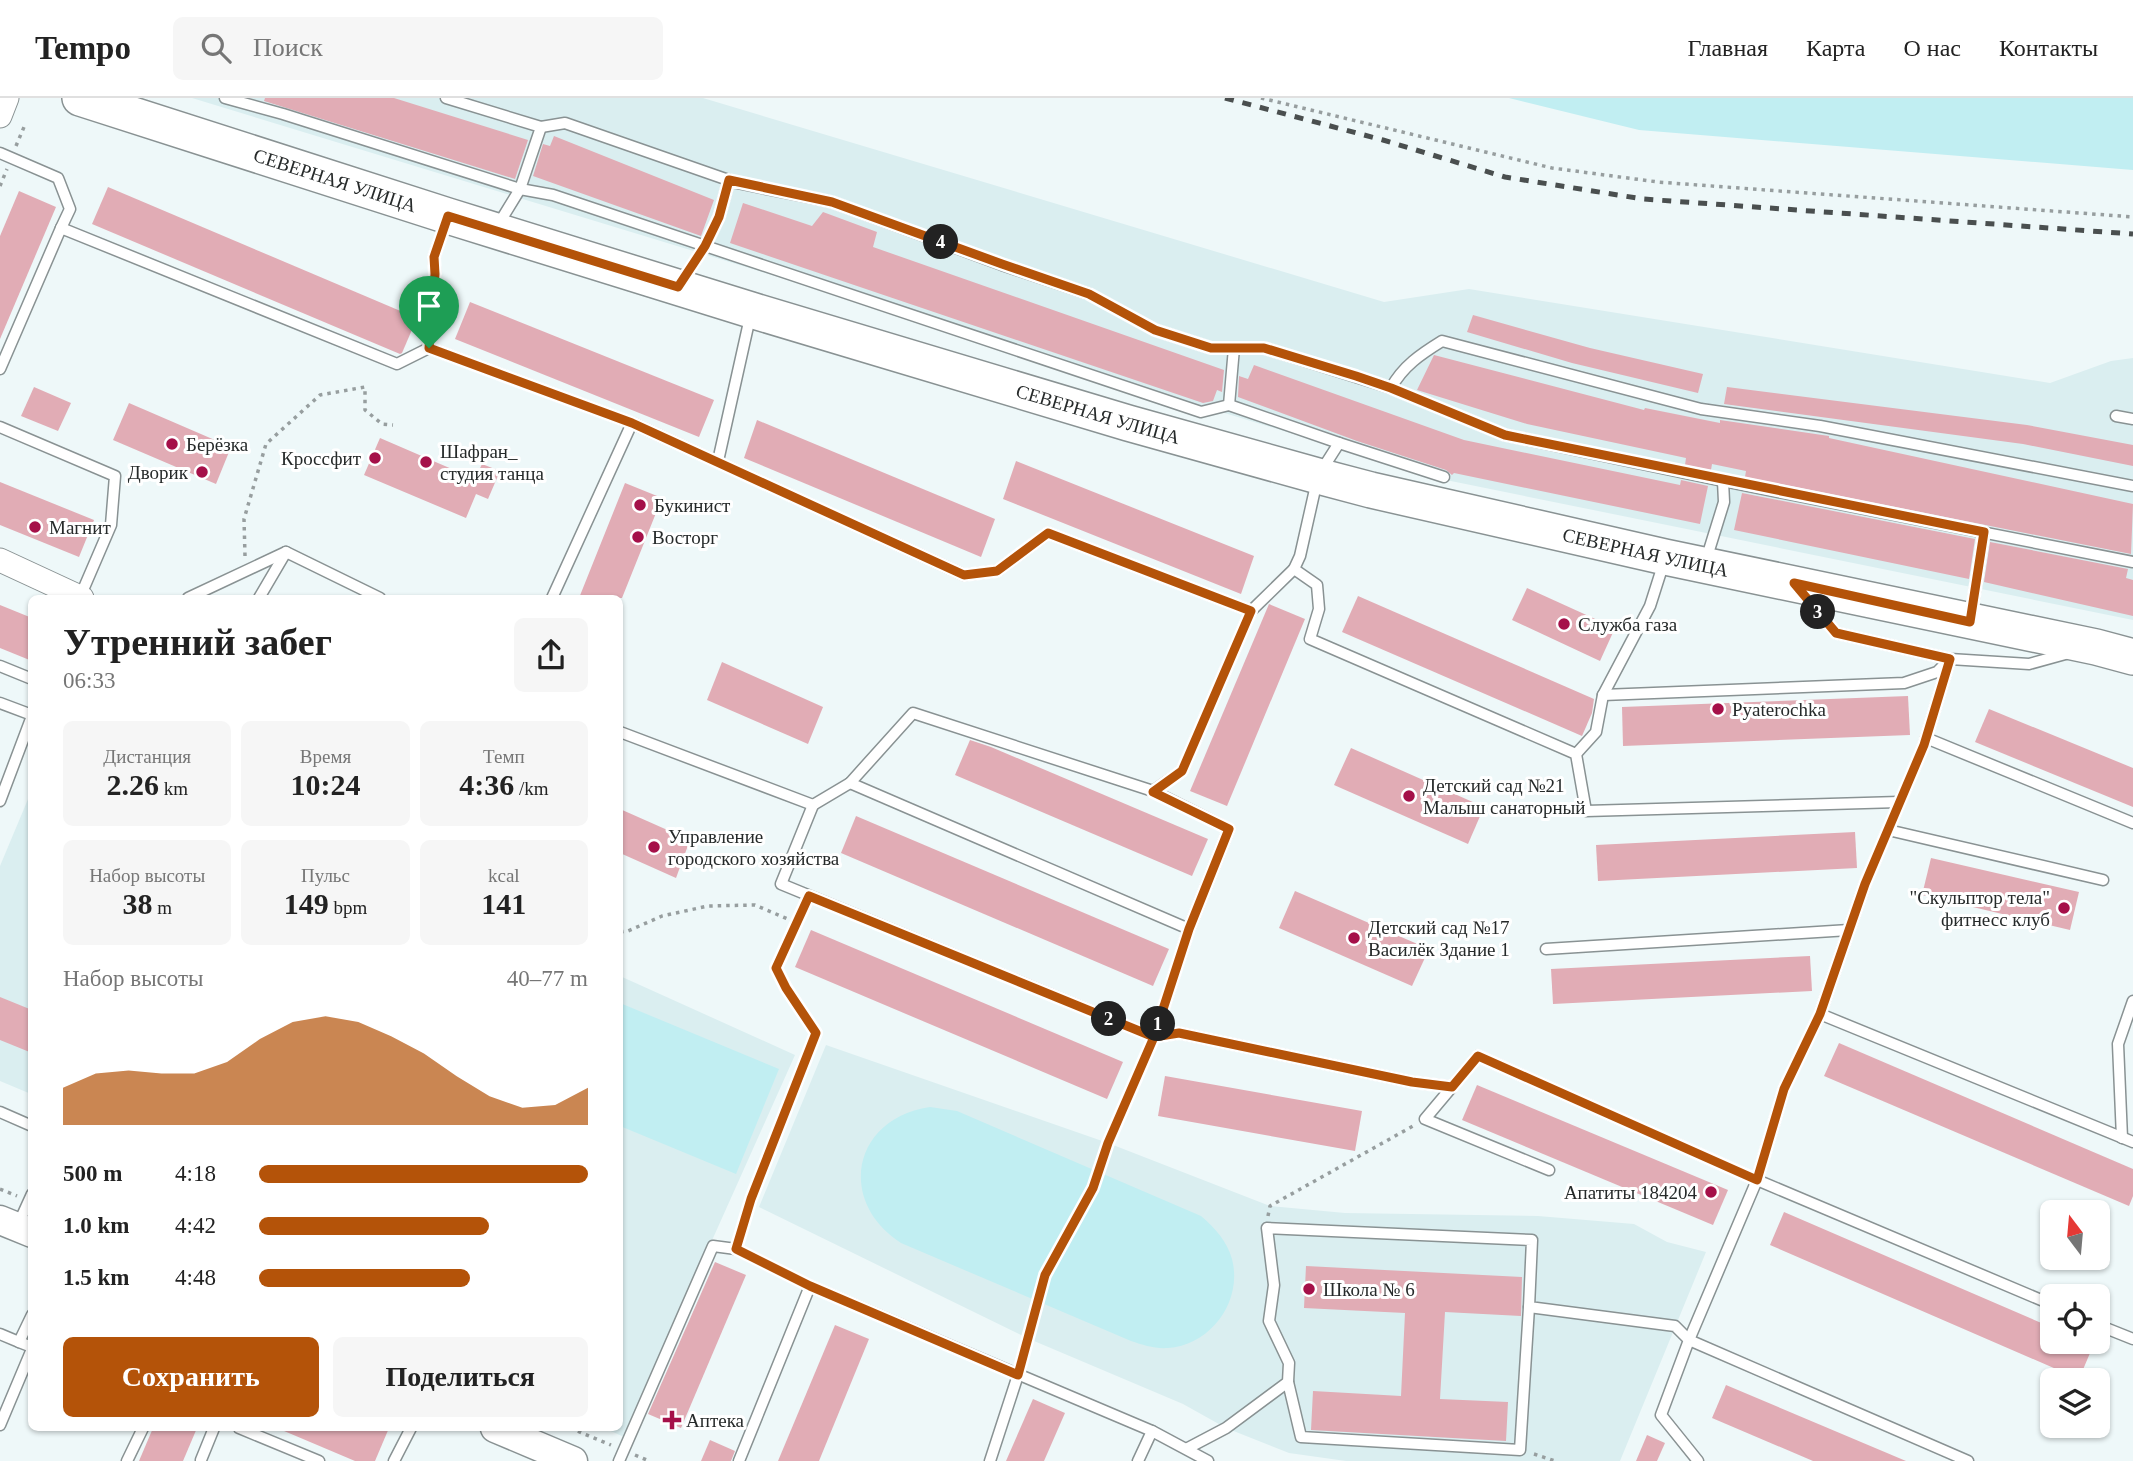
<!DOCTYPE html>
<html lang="ru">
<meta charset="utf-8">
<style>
body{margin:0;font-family:"Times New Roman",serif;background:#f6f6f6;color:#222;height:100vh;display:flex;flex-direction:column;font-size:26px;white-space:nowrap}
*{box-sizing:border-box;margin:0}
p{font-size:23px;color:#767676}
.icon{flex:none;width:38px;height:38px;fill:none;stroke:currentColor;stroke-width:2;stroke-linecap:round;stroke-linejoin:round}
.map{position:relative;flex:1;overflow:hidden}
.panel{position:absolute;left:28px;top:497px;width:595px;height:836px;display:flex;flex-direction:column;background:#fff;border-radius:10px;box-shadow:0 2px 5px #0004}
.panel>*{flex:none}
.needle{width:46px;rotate:344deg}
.controls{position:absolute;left:2040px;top:1102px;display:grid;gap:14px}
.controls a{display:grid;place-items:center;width:70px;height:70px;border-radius:10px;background:#fff;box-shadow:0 2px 5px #0004;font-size:35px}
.pin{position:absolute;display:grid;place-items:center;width:60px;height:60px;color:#fff;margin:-72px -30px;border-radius:50% 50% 50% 0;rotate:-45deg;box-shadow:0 0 7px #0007}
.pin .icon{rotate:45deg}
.km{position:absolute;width:35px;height:35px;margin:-18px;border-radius:50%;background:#222;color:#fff;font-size:19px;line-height:35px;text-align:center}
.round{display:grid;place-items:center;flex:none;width:74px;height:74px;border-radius:10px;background:#f6f6f6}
.headline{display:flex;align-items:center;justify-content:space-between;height:119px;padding:0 35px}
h1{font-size:38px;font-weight:800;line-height:52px}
.metrics{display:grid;grid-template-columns:repeat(3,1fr);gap:10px;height:119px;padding:7px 35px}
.metrics div{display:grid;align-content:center;border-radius:10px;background:#f6f6f6;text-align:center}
.metrics b{font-size:30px;font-weight:800}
.metrics small{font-size:19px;font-weight:400}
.metrics p{font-size:19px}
.chart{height:196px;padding:14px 35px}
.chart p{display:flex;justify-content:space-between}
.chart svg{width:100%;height:126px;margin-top:7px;fill:#b45309;opacity:.7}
.button{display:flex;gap:14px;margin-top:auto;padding:14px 35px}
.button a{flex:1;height:80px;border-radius:10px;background:#b45309;color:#fff;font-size:28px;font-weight:800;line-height:80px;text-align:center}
.button a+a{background:#f6f6f6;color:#222}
ul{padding:0 35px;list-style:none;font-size:23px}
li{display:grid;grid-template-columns:112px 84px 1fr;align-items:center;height:52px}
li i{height:18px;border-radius:9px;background:#b45309}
header{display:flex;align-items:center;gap:42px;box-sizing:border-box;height:98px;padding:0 35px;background:#fff;border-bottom:2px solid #e0e0e0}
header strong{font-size:33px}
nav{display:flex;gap:38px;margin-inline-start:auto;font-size:24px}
.search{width:490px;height:63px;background:#f6f6f6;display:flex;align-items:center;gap:18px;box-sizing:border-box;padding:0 24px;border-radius:10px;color:#767676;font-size:26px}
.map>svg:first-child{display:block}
.built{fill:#daeef0}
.green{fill:#c1eef2}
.building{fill:#e1acb5}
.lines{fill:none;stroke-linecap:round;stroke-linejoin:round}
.service-casing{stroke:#899293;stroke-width:13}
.minor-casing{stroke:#899293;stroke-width:25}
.tertiary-casing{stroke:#899293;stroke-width:31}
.primary-casing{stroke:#899293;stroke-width:38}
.path{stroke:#979e9f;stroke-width:3.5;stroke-dasharray:3.5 5;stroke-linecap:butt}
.service{stroke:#fff;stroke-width:10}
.minor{stroke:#fff;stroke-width:23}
.tertiary{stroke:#fff;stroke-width:28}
.primary{stroke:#fff;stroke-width:35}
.rail{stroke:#4a4f4f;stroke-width:5;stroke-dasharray:9 9;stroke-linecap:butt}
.route-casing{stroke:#fff;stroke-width:14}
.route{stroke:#b45309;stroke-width:9}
.poi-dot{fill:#a51049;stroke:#fff;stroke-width:2.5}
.labels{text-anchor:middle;stroke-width:6;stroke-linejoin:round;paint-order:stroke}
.street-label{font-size:19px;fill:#262a2a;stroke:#fff}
.poi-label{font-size:19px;fill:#262a2a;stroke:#fff;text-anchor:start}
</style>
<header>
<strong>Tempo</strong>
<div class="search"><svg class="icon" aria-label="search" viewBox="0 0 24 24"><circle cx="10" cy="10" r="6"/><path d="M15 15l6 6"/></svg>Поиск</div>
<nav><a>Главная</a><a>Карта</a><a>О нас</a><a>Контакты</a></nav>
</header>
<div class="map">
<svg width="2133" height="1363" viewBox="0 0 2133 1363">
<rect width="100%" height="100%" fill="#eef8f9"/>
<g class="built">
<polygon points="192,0 703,0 1384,204 1469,191 2050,285 2111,263 2133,260 2133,522 1441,381"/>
<polygon points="31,694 31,996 0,983 0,768"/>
<polygon points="620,878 795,957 624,1339 604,1330 620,1330"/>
<polygon points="826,947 1108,1045 1270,1108 1345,1115 1538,1118 1634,1126 1667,1144 1706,1154 1620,1363 1346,1363 1289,1355 1226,1330 1183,1306 1027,1240 759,1109"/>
</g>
<g class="green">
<polygon points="1509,0 2133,0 2133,72 1639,32"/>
<polygon points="620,905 779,971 736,1076 620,1028"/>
<path d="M 930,1009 L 957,1013 L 1201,1118 C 1215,1130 1227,1143 1232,1161 C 1243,1203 1211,1247 1168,1250 C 1155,1251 1143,1247 1131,1243 L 901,1145 C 836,1103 853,1020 930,1009 Z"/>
</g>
<g class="building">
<polygon points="265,0 394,0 528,42 515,81 264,3"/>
<polygon points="554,38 714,102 701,138 533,78 543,46 550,48"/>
<polygon points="108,89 417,220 402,255 400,256 92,126"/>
<polygon points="19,93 56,109 0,241 0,138"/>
<polygon points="743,105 812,128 823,114 877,134 873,149 1224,272 1222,294 1217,292 1213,303 1203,305 730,145"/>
<polygon points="470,204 714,302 699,339 455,241"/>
<polygon points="1473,217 1590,250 1703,276 1698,295 1572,265 1467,234"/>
<polygon points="1434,257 1644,312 1645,310 1720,325 1720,322 1829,338 1829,340 2133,406 2131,456 1745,379 1746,373 1712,366 1711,372 1685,367 1686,360 1527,326 1417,292"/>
<polygon points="1254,267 1464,342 1680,387 1681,382 1708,388 1700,426 1454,375 1452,377 1446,372 1357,343 1238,299 1239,278 1248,281"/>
<polygon points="34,289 71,305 58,333 21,318"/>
<polygon points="1727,289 2027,327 2133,347 2133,368 2023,346 1724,306"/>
<polygon points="129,305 231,349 216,386 113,342"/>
<polygon points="757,322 995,421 981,459 744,360"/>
<polygon points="380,340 475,381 482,366 500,373 488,401 476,396 466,420 364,377"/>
<polygon points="1016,363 1254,458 1241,496 1003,401"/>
<polygon points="0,384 94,422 79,459 0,427"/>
<polygon points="625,385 662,400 622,500 579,500"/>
<polygon points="1742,395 1975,441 1969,481 1734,432"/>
<polygon points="1990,444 2128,471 2126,480 2133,482 2133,518 1984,484"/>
<polygon points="1527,490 1615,530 1600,563 1512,522"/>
<polygon points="1358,498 1594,601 1592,615 1582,638 1342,534"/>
<polygon points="1269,506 1305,521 1227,708 1190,693"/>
<polygon points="0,507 32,520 32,563 0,550"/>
<polygon points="722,564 823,609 808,646 707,602"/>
<polygon points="1908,598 1910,637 1623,648 1622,609"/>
<polygon points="1989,611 2133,670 2133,709 1975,644"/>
<polygon points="970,642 991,649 1208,741 1192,778 955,677"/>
<polygon points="1351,650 1484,709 1468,746 1334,687"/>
<polygon points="620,711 690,742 676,780 620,755"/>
<polygon points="856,718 1169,851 1153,888 841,755"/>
<polygon points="1855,734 1857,770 1598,783 1596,747"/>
<polygon points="1931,760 2079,794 2070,832 1922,797"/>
<polygon points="1295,793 1429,851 1412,888 1279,830"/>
<polygon points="811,832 1123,964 1107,1001 795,869"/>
<polygon points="1810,858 1812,893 1553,906 1551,871"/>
<polygon points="0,899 32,912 32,955 0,942"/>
<polygon points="1839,945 2133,1071 2133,1098 2129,1108 1824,978"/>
<polygon points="1165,978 1362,1013 1355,1053 1158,1018"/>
<polygon points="1477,987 1728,1092 1713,1127 1462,1022"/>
<polygon points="1784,1114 2053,1230 2053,1244 2085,1244 2093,1248 2079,1281 1770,1147"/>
<polygon points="715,1164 746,1177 681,1330 648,1316"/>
<polygon points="1306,1168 1522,1179 1521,1218 1445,1214 1440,1301 1508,1304 1506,1343 1311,1332 1313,1293 1401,1298 1405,1215 1304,1210"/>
<polygon points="835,1227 869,1241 819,1363 778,1363"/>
<polygon points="1726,1287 1906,1363 1813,1363 1712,1320"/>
<polygon points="1033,1301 1065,1315 1044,1363 1006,1363"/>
<polygon points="153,1330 197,1330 183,1363 139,1363"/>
<polygon points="277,1330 389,1330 375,1363 355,1363"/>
<polygon points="1647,1337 1665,1345 1657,1363 1636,1363"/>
<polygon points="710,1342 735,1353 731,1363 701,1363"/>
</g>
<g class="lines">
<defs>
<g id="service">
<polyline points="225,0 283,16 520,91 553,97 1201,314 1229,307 1339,345 1318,378 1300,458 1294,471 1317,487 1319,511 1310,541 1576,656 1586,713 1899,704"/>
<polyline points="446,0 541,29 520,91 498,127"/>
<polyline points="541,29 565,25 737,85 832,104 1002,167 1089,196 1155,232 1211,250 1234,250"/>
<polyline points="0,55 58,80 70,111 61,130"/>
<polyline points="680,186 705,148 719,119 729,82"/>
<polyline points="429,250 632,325"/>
<polyline points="0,271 61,130 397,266 429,250 435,176 434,159 447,121"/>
<polyline points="1229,307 1234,250 1264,250 1391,290"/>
<polyline points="2116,318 2133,321"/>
<polyline points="0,329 115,378 111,427 80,499"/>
<polyline points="1339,345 1444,379"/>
<polyline points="718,363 751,215"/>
<path d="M 2133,388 L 1820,328 L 1701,311 L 1442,243 C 1421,256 1403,268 1391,290 L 1505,337 L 1723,383 L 2133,464"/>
<polyline points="1706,462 1724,404 1723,383"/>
<polyline points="1805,498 1836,535 1950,561 1924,647 1865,786 1820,916 1784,991 1757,1082 1689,1242 1968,1363"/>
<polyline points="188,500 286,454"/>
<polyline points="259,500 286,454 380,500"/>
<polyline points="552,500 632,325 964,477 997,473 1048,435 1251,513 1294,471"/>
<polyline points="1971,518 1984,434"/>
<polyline points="0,568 32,581"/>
<polyline points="1603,597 1904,585 1937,574 1950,561 2029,566 2069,555"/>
<polyline points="0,605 32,617"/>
<polyline points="620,634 813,707 781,786 1154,939 1179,935 1412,984 1452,989"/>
<polyline points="1926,640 2133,725"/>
<polyline points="1576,656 1596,634 1603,597 1650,508 1664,464"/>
<polyline points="850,685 913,615 1153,693 1182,673 1251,513"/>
<polyline points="1153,693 1229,731 1189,831"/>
<polyline points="0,703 32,618"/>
<polyline points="813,707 850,685 1189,831 1154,939"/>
<polyline points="1888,732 2103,782"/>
<polyline points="1546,851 1849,832"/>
<polyline points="1820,916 2133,1044"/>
<polyline points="0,1014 32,1028"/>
<polyline points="2122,1040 2118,946 2133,903"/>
<polyline points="1549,1072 1425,1021 1478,958 1757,1082 2053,1207"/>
<polyline points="17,1129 32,1096"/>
<polyline points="32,1217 19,1244 32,1249"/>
<polyline points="2098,1227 2133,1241"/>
<polyline points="0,1236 19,1244"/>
<polyline points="1288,1284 1301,1339 1520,1352 1529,1209"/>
<polyline points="0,1327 32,1251"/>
<polyline points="239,1330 319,1363"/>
<polyline points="1188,1350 1226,1330 1288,1284 1289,1265 1269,1223 1274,1187 1267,1130 1532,1142 1529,1209 1675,1228 1689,1242 1661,1317 1698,1363"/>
<polyline points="201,1362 214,1330"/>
<polyline points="127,1363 143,1330"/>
<polyline points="394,1363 411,1330"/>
<polyline points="619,1363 713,1148 736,1151 810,1188"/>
<polyline points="739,1363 810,1188 1152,1333"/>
<polyline points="990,1363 1018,1277"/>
<polyline points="1138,1363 1152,1333 1208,1363"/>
</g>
<g id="minor">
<polyline points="0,18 7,0"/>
<polyline points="0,462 82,500"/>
</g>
<g id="tertiary">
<polyline points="0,1122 32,1135"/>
<polyline points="495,1330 573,1363"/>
</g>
<g id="primary">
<path id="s1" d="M 80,0 L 448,118 L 751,212 L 1128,325 L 1318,378 L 1371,392 L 1665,459 L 2096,549 L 2133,559"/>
</g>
</defs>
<use href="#service" class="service-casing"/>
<use href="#minor" class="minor-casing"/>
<use href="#tertiary" class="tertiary-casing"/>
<use href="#primary" class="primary-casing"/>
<g class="path">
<polyline points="1261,0 1552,70 1658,84 2133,119"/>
<polyline points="16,48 24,29"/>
<polyline points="0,88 7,71"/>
<polyline points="245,458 244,421 266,346 320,297 365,289 365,312 382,326 393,327"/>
<polyline points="620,834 628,833 662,818 708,808 755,807 797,825"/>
<polyline points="0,1091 17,1098"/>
<polyline points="1268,1118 1270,1108 1413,1028"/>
<polyline points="739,1139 751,1101 816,935 786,890 776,870 804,810"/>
<polyline points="1022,1261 1045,1177 1093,1090 1108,1045 1148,952"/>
<polyline points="570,1330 611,1347"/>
<polyline points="1534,1356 1555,1363"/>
<polyline points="635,1357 649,1363"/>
</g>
<use href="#service" class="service"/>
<use href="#minor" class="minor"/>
<use href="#tertiary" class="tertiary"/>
<use href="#primary" class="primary"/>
<polyline class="rail" points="1225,0 1383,42 1505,79 1643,101 2133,136"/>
</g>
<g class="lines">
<defs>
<polyline id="route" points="429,250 632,325 964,477 997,473 1048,435 1251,513 1182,673 1153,694 1229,731 1189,831 1154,939 1108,1045 1093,1090 1045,1177 1018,1277 810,1188 736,1151 751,1101 816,935 786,890 776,870 809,798 1154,939 1179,935 1412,984 1452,989 1478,958 1757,1082 1784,991 1820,916 1865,786 1924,647 1950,561 1836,535 1794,485 1970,524 1984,434 1505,337 1391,290 1356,278 1264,250 1211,250 1155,232 1089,196 1002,166 832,104 729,82 719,119 705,148 678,189 448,118 434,159 435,176 429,250"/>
</defs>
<use href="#route" class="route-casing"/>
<use href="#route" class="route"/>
</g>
<g class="poi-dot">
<circle cx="172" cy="346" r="7"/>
<circle cx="375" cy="360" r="7"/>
<circle cx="426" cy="364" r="7"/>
<circle cx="202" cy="374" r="7"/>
<circle cx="640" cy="407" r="7"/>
<circle cx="35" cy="429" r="7"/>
<circle cx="638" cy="439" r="7"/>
<circle cx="1564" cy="526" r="7"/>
<circle cx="1718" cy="611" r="7"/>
<circle cx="1409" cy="698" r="7"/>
<circle cx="654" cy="749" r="7"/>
<circle cx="2064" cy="810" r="7"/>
<circle cx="1354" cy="840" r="7"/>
<circle cx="1711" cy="1094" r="7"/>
<circle cx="1309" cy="1191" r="7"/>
<path d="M668.5 1311.5h7v7h7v7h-7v7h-7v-7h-7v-7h7z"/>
</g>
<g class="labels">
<g class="street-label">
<text dy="7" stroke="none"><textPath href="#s1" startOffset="268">СЕВЕРНАЯ УЛИЦА</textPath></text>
<text dy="7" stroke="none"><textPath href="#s1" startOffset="1066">СЕВЕРНАЯ УЛИЦА</textPath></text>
<text dy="7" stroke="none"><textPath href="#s1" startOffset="1631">СЕВЕРНАЯ УЛИЦА</textPath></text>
</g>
<g class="poi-label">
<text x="186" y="353">Берёзка</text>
<text x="440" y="360">Шафран_<tspan x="440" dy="22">студия танца</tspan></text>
<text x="361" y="367" text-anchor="end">Кроссфит</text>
<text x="188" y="381" text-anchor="end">Дворик</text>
<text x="654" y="414">Букинист</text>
<text x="49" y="436">Магнит</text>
<text x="652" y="446">Восторг</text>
<text x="1578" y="533">Служба газа</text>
<text x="1732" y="618">Pyaterochka</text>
<text x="1423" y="694">Детский сад №21<tspan x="1423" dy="22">Малыш санаторный</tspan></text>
<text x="668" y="745">Управление<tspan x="668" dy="22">городского хозяйства</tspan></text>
<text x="2050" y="806" text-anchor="end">"Скульптор тела"<tspan x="2050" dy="22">фитнесс клуб</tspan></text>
<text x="1368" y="836">Детский сад №17<tspan x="1368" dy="22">Василёк Здание 1</tspan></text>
<text x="1697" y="1101" text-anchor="end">Апатиты 184204</text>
<text x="1323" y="1198">Школа № 6</text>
<text x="686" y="1329">Аптека</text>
</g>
</g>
</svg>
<div class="controls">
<a><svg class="needle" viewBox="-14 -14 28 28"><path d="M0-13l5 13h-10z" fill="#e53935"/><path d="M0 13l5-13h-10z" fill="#767676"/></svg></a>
<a><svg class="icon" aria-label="locate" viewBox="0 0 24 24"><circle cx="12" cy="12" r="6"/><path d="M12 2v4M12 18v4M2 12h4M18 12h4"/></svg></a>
<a><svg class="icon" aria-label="layers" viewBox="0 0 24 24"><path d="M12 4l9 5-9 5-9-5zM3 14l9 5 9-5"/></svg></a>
</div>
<div class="pin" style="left:429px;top:250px;background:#1e9e55"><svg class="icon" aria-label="arrive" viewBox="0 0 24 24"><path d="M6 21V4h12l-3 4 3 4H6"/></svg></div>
<b class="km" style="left:1158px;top:926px">1</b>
<b class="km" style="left:1109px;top:921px">2</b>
<b class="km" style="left:1818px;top:514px">3</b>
<b class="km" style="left:941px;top:144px">4</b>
<section class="panel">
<div class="headline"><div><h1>Утренний забег</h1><p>06:33</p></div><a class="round"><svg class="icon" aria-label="share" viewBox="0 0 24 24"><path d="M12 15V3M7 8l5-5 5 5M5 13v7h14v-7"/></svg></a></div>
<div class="metrics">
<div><p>Дистанция</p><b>2.26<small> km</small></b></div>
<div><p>Время</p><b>10:24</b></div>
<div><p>Темп</p><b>4:36<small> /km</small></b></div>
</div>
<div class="metrics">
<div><p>Набор высоты</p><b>38<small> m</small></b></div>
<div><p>Пульс</p><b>149<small> bpm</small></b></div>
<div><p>kcal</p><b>141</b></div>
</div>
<div class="chart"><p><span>Набор высоты</span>40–77 m</p>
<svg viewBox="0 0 160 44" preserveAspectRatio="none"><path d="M0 44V31L10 26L20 25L30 26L40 26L50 22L60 14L70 8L80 6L90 8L100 13L110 19L120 27L130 34L140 38L150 37L160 31V44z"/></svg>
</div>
<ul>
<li><b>500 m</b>4:18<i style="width:100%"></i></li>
<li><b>1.0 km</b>4:42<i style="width:70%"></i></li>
<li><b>1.5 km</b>4:48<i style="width:64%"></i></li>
</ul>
<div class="button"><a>Сохранить</a><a>Поделиться</a></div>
</section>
</div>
